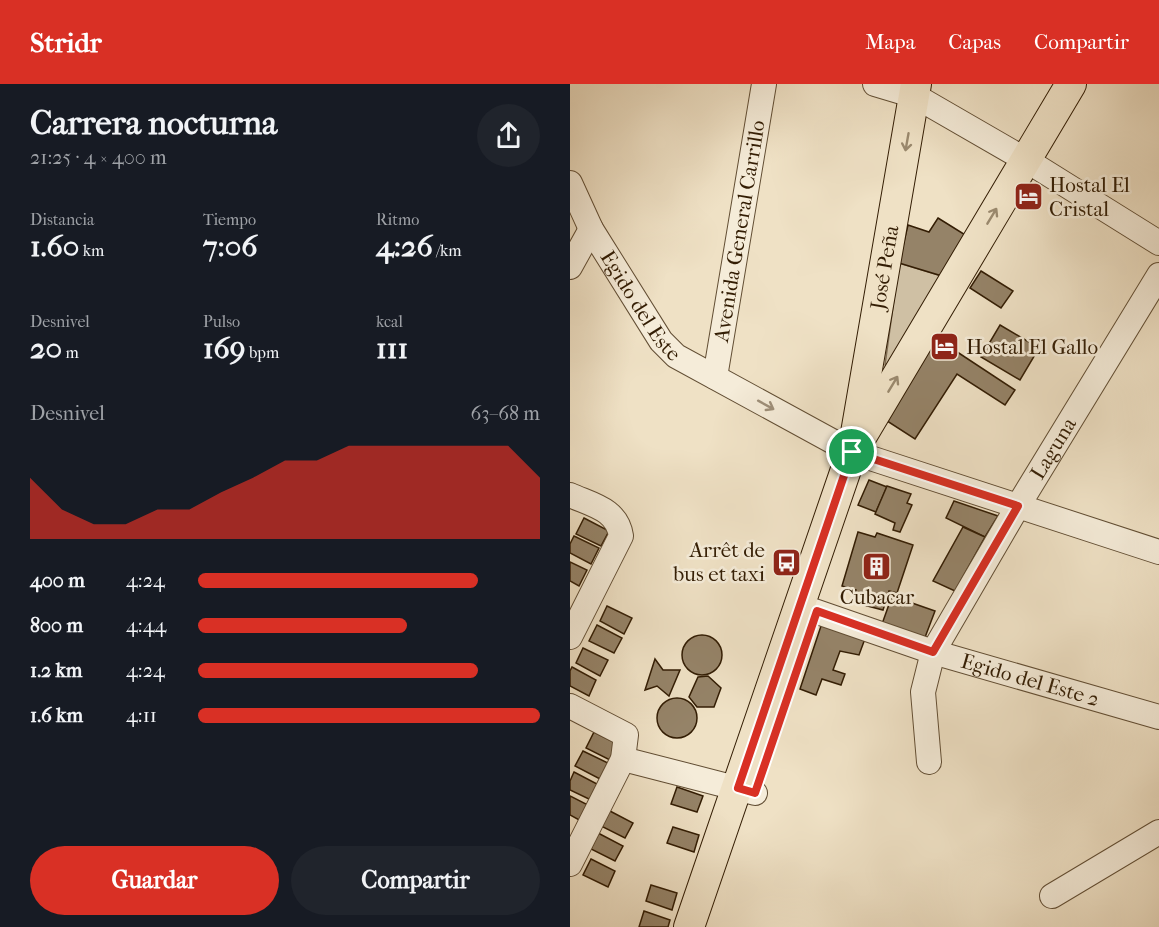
<!DOCTYPE html>
<html lang="es">
<meta charset="utf-8">
<style>
body{margin:0;font-family:"IM FELL French Canon",serif;background:#20242c;color:#f1f3f6;height:100vh;display:flex;flex-direction:column;font-size:22px;white-space:nowrap}
*{box-sizing:border-box;margin:0}
p{font-size:20px;color:#9ea1a6}
.icon{flex:none;width:33px;height:33px;fill:none;stroke:currentColor;stroke-width:2;stroke-linecap:round;stroke-linejoin:round}
.map{position:relative;flex:1;overflow:hidden}
.sheet{display:flex;flex-direction:column;background:#171b24;width:570px}
.sheet>*{flex:none}
.pin{position:absolute;display:grid;place-items:center;width:51px;height:51px;color:#fff;margin:-26px;border:3px solid #fff;border-radius:50%;box-shadow:0 2px 6px #0007}
.round{display:grid;place-items:center;flex:none;width:63px;height:63px;border-radius:32px;background:#20242c}
.head{display:flex;align-items:center;justify-content:space-between;height:102px;padding:0 30px}
h1{font-size:33px;font-weight:700;line-height:45px}
.figures{display:grid;grid-template-columns:repeat(3,1fr);gap:9px;height:102px;padding:6px 30px}
.figures div{display:grid;align-content:center}
.figures b{font-size:30px;font-weight:700}
.figures small{font-size:16px;font-weight:400}
.figures p{font-size:16px}
.chart{height:168px;padding:12px 30px}
.chart p{display:flex;justify-content:space-between}
.chart svg{width:100%;height:108px;margin-top:6px;fill:#d93025;opacity:.7}
.button{display:flex;gap:12px;margin-top:auto;padding:12px 30px}
.button a{flex:1;height:69px;border-radius:36px;background:#d93025;color:#fff;font-size:24px;font-weight:700;line-height:69px;text-align:center}
.button a+a{background:#20242c;color:#f1f3f6}
ul{padding:0 30px;list-style:none;font-size:20px}
li{display:grid;grid-template-columns:96px 72px 1fr;align-items:center;height:45px}
li i{height:15px;border-radius:8px;background:#d93025}
header{display:flex;align-items:center;gap:36px;box-sizing:border-box;height:84px;padding:0 30px;background:#d93025;color:#fff}
header strong{font-size:28px}
nav{display:flex;gap:33px;margin-inline-start:auto;font-size:21px}
main{display:flex;flex:1;min-height:0}
.map>svg:first-child{display:block}
.green{fill:#cfc0a4;stroke:#816e54;stroke-width:1.5}
.building{fill:#958368;stroke:#331d04;stroke-width:1.5}
.lines{fill:none;stroke-linecap:round;stroke-linejoin:round}
.minor-casing{stroke:#624e34;stroke-width:26}
.major-casing{stroke:#331d04;stroke-width:32}
.minor{stroke:#f5ecd9;stroke-width:24}
.major{stroke:#efe1c5;stroke-width:30}
.oneway{stroke:#9a896e}
.oneway2{stroke:#9e8f79}
.route-casing{stroke:#fff;stroke-width:12}
.route{stroke:#d93025;stroke-width:8}
.labels{text-anchor:middle;stroke-width:5;stroke-linejoin:round;paint-order:stroke}
.poi-label{font-size:21px;fill:#331d04;stroke:#f5ecd9;text-anchor:start}
.street-label{font-size:21px;fill:#331d04;stroke:#f5ecd9}
</style>
<header>
<strong>Stridr</strong>
<nav><a>Mapa</a><a>Capas</a><a>Compartir</a></nav>
</header>
<main>
<section class="sheet">
<div class="head"><div><h1>Carrera nocturna</h1><p>21:25 · 4 × 400 m</p></div><a class="round"><svg class="icon" aria-label="share" viewBox="0 0 24 24"><path d="M12 15V3M7 8l5-5 5 5M5 13v7h14v-7"/></svg></a></div>
<div class="figures">
<div><p>Distancia</p><b>1.60<small> km</small></b></div>
<div><p>Tiempo</p><b>7:06</b></div>
<div><p>Ritmo</p><b>4:26<small> /km</small></b></div>
</div>
<div class="figures">
<div><p>Desnivel</p><b>20<small> m</small></b></div>
<div><p>Pulso</p><b>169<small> bpm</small></b></div>
<div><p>kcal</p><b>111</b></div>
</div>
<div class="chart"><p><span>Desnivel</span>63–68 m</p>
<svg viewBox="0 0 160 44" preserveAspectRatio="none"><path d="M0 44V19L10 32L20 38L30 38L40 32L50 32L60 25L70 19L80 12L90 12L100 6L110 6L120 6L130 6L140 6L150 6L160 19V44z"/></svg>
</div>
<ul>
<li><b>400 m</b>4:24<i style="width:82%"></i></li>
<li><b>800 m</b>4:44<i style="width:61%"></i></li>
<li><b>1.2 km</b>4:24<i style="width:82%"></i></li>
<li><b>1.6 km</b>4:11<i style="width:100%"></i></li>
</ul>
<div class="button"><a>Guardar</a><a>Compartir</a></div>
</section>
<div class="map">
<svg width="589" height="843" viewBox="0 0 589 843">
<rect width="100%" height="100%" fill="#efe1c5"/>
<filter id="stains"><feTurbulence type="fractalNoise" baseFrequency=".00333" numOctaves="4"/><feColorMatrix values="0 0 0 0 .2 0 0 0 0 .09 0 0 0 0 .02 0 0 0 .5 -.17"/></filter>
<radialGradient id="worn" r=".72"><stop offset=".6" stop-color="#630" stop-opacity="0"/><stop offset="1" stop-color="#630" stop-opacity=".3"/></radialGradient>
<polygon class="green" points="329,179 372,192 321,282 315,281"/>
<g class="building">
<polygon points="368,134 397,152 372,192 329,179 338,141 359,148"/>
<polygon points="411,187 443,207 431,224 400,204"/>
<polygon points="430,241 469,264 450,296 411,273"/>
<polygon points="366,254 445,306 435,321 387,290 345,355 314,335"/>
<polygon points="299,396 317,403 306,428 288,421"/>
<polygon points="317,402 341,410 337,419 342,421 330,448 323,446 325,439 305,430"/>
<polygon points="384,417 428,432 415,453 376,434"/>
<polygon points="14,434 39,447 31,462 6,450"/>
<polygon points="393,443 415,453 385,507 363,497"/>
<polygon points="288,448 305,453 307,449 343,461 327,509 319,507 313,526 282,518 286,506 272,502"/>
<polygon points="4,452 29,464 21,480 0,469 0,460"/>
<polygon points="0,478 17,486 9,502 0,497"/>
<polygon points="322,512 365,527 354,556 312,540"/>
<polygon points="37,522 62,534 54,550 30,537"/>
<polygon points="253,536 296,552 289,571 270,567 263,586 275,590 271,601 252,595 246,611 230,605"/>
<polygon points="27,541 52,554 44,569 19,557"/>
<circle cx="132" cy="571" r="20"/>
<polygon points="13,564 38,576 30,592 6,579"/>
<polygon points="85,575 93,586 110,586 99,612 87,602 75,606"/>
<polygon points="2,583 26,596 19,612 0,602 0,587"/>
<polygon points="138,592 151,604 144,623 127,623 119,613 128,593"/>
<circle cx="107" cy="634" r="20"/>
<polygon points="24,648 48,660 40,676 16,664"/>
<polygon points="13,667 38,679 30,695 5,682"/>
<polygon points="4,688 29,701 21,716 0,706 0,697"/>
<polygon points="107,703 133,712 127,728 101,720"/>
<polygon points="0,712 18,721 11,737 0,731"/>
<polygon points="38,726 63,739 55,754 31,742"/>
<polygon points="103,743 129,751 124,768 97,759"/>
<polygon points="28,749 53,762 45,777 21,765"/>
<polygon points="21,775 45,787 38,803 13,791"/>
<polygon points="81,801 107,809 102,826 76,817"/>
<polygon points="74,827 100,836 98,843 69,843"/>
</g>
<g class="lines">
<defs>
<g id="minor">
<polyline points="305,0 345,12 456,76 589,159"/>
<path id="s1" d="M 0,99 L 21,145 L 91,257 L 106,272 L 282,368 L 589,468"/>
<polyline points="0,183 21,145"/>
<path id="s2" d="M 145,293 L 194,0"/>
<path d="M 0,411 C 22,421 47,425 51,452 L 0,553"/>
<path id="s3" d="M 230,522 L 363,568 L 589,633"/>
<polyline points="0,622 56,651 53,675 0,780"/>
<polyline points="53,675 185,709"/>
<path id="s4" d="M 359,678 L 353,608 L 363,568 L 448,422 L 589,191"/>
<polyline points="482,812 589,748"/>
</g>
<g id="major">
<path id="s5" d="M 286,349 L 346,0"/>
<polyline points="119,843 282,368 501,0"/>
</g>
</defs>
<use href="#minor" class="minor-casing"/>
<use href="#major" class="major-casing"/>
<use href="#minor" class="minor"/>
<use href="#major" class="major"/>
</g>
<defs><path id="oneway-shaft" d="M-6 0H5M1.5-3L5.5 0L1.5 3" fill="none" stroke-width="1.6" stroke-linecap="round" stroke-linejoin="round" transform="scale(1.5)"/></defs>
<g class="oneway">
<use href="#oneway-shaft" transform="translate(337 58) rotate(100)"/>
<use href="#oneway-shaft" transform="translate(422 132) rotate(-59)"/>
<use href="#oneway-shaft" transform="translate(323 300) rotate(-59)"/>
</g>
<use class="oneway2" href="#oneway-shaft" transform="translate(196 321) rotate(29)"/>
<g class="lines">
<defs>
<polygon id="route" points="282,368 448,422 363,568 247,527 185,709 168,704"/>
</defs>
<use href="#route" class="route-casing"/>
<use href="#route" class="route"/>
</g>
<defs>
<symbol id="hotel-square" viewBox="-11 -11 22 22"><rect x="-9" y="-9" width="18" height="18" rx="4" fill="#8f2418" stroke="#f5ecd9"/><path d="M-6-4.5h1.5V1H6V5H4.5V3h-9V5H-6ZM-4 0a1.8 1.8 0 1 1 3.6 0ZM.5 0V-2.5h3Q6-2.5 6 0Z" fill="#fff"/></symbol>
<symbol id="bus-square" viewBox="-11 -11 22 22"><rect x="-9" y="-9" width="18" height="18" rx="4" fill="#8f2418" stroke="#f5ecd9"/><path d="M-5-6H5V4H4V6H2V4H-2V6H-4V4H-5ZM-3.5-4V0h7V-4ZM-3.5 1.2v1.5H-2V1.2ZM2 1.2v1.5H3.5V1.2Z" fill="#fff"/></symbol>
<symbol id="building-square" viewBox="-11 -11 22 22"><rect x="-9" y="-9" width="18" height="18" rx="4" fill="#8f2418" stroke="#f5ecd9"/><path d="M-4-6H4V6H1V3H-1V6H-4ZM-2.5-4.3h1.7v1.8h-1.7ZM.8-4.3h1.7v1.8H.8ZM-2.5-1h1.7V.8h-1.7ZM.8-1h1.7V.8H.8Z" fill="#fff"/></symbol>
</defs>
<g fill-rule="evenodd">
<use href="#hotel-square" x="442" y="96" width="33" height="33"/>
<use href="#hotel-square" x="358" y="246" width="33" height="33"/>
<use href="#bus-square" x="200" y="462" width="33" height="33"/>
<use href="#building-square" x="290" y="466" width="33" height="33"/>
</g>
<g class="labels">
<g class="poi-label">
<text x="479" y="108">Hostal El<tspan x="479" dy="24">Cristal</tspan></text>
<text x="396" y="270">Hostal El Gallo</text>
<text x="195" y="473" text-anchor="end">Arrêt de<tspan x="195" dy="24">bus et taxi</tspan></text>
<text x="307" y="520" text-anchor="middle">Cubacar</text>
</g>
<g class="street-label">
<text dy="7" stroke="none"><textPath href="#s2" startOffset="148">Avenida General Carrillo</textPath></text>
<text dy="7" stroke="none"><textPath href="#s5" startOffset="168">José Peña</textPath></text>
<text dy="7" stroke="none"><textPath href="#s1" startOffset="142">Egido del Este</textPath></text>
<text dy="7" stroke="none"><textPath href="#s4" startOffset="348">Laguna</textPath></text>
<text dy="7" stroke="none"><textPath href="#s3" startOffset="242">Egido del Este 2</textPath></text>
</g>
</g>
<rect width="100%" height="100%" filter="url(#stains)"/>
<rect width="100%" height="100%" fill="url(#worn)"/>
</svg>
<div class="pin" style="left:282px;top:368px;background:#1e9e55"><svg class="icon" aria-label="arrive" viewBox="0 0 24 24"><path d="M6 21V4h12l-3 4 3 4H6"/></svg></div>
</div>
</main>
